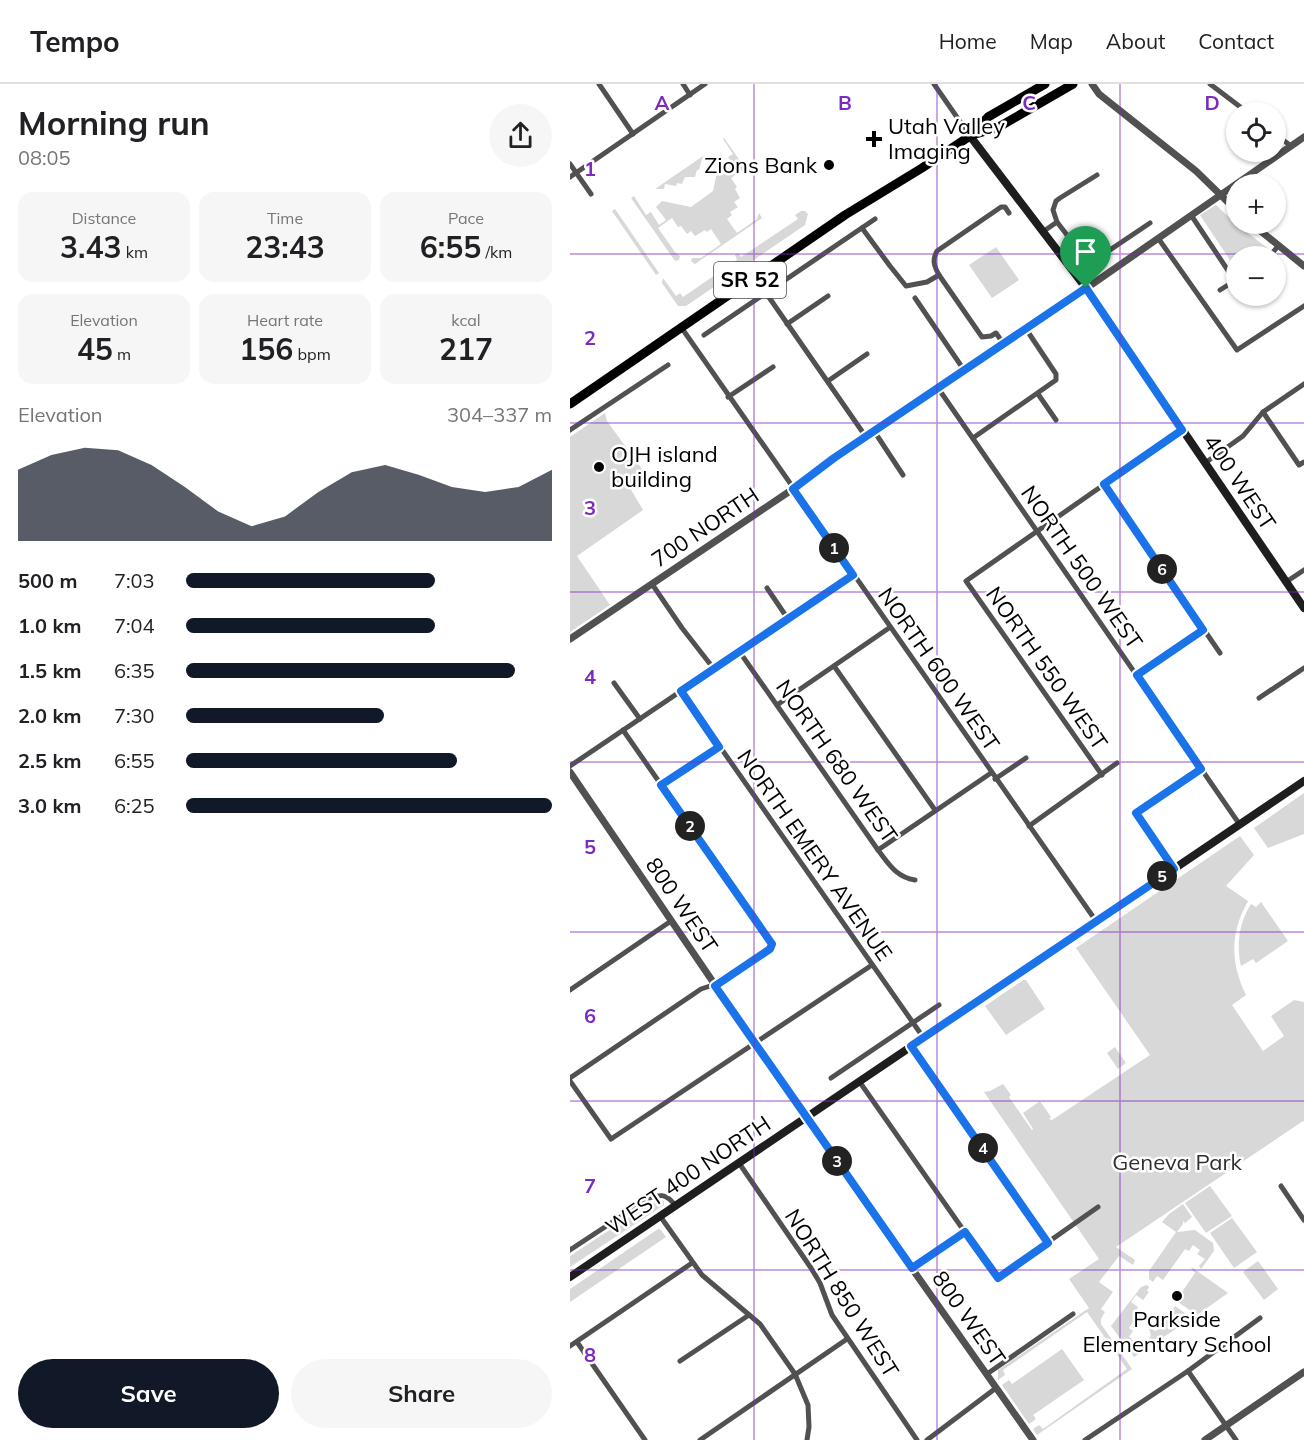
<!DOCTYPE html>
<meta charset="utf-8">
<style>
body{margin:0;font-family:Mulish,sans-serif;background:#f6f6f6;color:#202124;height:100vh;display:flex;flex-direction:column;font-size:22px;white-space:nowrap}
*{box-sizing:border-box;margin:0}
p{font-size:20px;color:#757577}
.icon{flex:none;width:33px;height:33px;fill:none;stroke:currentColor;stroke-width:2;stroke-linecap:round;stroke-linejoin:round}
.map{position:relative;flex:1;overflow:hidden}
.panel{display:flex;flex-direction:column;background:#fff;width:570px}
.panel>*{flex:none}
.fabs{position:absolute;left:656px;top:18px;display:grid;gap:12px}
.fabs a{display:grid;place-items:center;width:60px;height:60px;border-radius:50%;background:#fff;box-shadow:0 2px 4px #0004;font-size:30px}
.pin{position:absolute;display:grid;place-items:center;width:51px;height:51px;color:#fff;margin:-62px -26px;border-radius:50% 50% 50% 0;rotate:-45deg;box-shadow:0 0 6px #0007}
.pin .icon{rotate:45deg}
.km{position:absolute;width:30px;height:30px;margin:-15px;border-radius:50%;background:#222;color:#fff;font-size:16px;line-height:30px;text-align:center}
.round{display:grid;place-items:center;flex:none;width:63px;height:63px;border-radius:32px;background:#f6f6f6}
.summary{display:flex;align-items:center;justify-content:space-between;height:102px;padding:0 18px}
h1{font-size:33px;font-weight:700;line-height:45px}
.stats{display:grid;grid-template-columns:repeat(3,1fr);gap:9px;height:102px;padding:6px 18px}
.stats div{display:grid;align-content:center;border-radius:15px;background:#f6f6f6;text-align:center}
.stats b{font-size:30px;font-weight:700}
.stats small{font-size:16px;font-weight:400}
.stats p{font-size:16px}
.chart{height:168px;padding:12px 18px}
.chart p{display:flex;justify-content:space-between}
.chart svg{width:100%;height:108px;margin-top:6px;fill:#111827;opacity:.7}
.primary-button{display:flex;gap:12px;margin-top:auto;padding:12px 18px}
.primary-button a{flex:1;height:69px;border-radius:36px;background:#111827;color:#fff;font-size:24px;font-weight:700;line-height:69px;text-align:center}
.primary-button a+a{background:#f6f6f6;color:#202124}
ul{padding:0 18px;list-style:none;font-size:20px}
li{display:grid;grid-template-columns:96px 72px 1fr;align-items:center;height:45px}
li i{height:15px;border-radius:8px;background:#111827}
header{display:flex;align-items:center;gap:36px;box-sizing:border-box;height:84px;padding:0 30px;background:#fff;border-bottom:2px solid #e0e0e0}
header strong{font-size:28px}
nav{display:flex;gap:33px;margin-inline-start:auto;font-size:21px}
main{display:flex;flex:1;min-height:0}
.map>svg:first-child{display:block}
.green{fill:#d8d8d8}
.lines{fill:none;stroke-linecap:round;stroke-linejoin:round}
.minor{stroke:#515151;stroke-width:5}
.tertiary{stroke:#515151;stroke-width:7}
.secondary{stroke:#1e1e1e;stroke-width:8}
.trunk{stroke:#000;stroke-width:9}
.route-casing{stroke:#fff;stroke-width:12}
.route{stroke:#1a73e8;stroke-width:8}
.grid{fill:none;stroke:#7b2cbf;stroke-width:1.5;stroke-opacity:0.55}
.poi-dot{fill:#000;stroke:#fff;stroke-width:2}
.labels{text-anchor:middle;stroke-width:5;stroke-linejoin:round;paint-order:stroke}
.shield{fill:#fff;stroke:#4c4c4c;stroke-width:1.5}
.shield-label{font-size:21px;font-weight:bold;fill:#000}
.poi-label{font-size:22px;fill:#000;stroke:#fff;text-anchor:start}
.street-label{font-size:22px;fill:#000;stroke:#fff}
.park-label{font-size:22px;fill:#2f2f2f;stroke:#fff}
.grid-label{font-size:20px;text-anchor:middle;font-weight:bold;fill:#7b2cbf;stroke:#fff;stroke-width:5;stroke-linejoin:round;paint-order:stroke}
</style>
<header>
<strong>Tempo</strong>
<nav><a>Home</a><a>Map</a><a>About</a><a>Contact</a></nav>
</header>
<main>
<section class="panel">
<div class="summary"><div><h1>Morning run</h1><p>08:05</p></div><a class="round"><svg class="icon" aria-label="share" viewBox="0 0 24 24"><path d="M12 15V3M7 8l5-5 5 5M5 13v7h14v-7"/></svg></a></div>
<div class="stats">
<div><p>Distance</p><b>3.43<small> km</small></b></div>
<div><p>Time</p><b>23:43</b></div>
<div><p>Pace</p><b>6:55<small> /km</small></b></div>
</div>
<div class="stats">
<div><p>Elevation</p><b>45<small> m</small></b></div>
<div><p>Heart rate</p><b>156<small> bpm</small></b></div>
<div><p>kcal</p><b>217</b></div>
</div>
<div class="chart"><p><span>Elevation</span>304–337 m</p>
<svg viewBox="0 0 160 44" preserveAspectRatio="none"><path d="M0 44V15L10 9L20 6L30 7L40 13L50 22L60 32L70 38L80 34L90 24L100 16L110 13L120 17L130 22L140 24L150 22L160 15V44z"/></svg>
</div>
<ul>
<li><b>500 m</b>7:03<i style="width:68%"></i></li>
<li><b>1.0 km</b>7:04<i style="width:68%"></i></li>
<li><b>1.5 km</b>6:35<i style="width:90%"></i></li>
<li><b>2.0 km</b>7:30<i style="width:54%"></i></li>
<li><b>2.5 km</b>6:55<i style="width:74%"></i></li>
<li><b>3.0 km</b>6:25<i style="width:100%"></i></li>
</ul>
<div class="primary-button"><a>Save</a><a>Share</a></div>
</section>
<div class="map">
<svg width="734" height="1356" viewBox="0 0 734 1356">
<rect width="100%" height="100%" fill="#fff"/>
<g class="green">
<polygon points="154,54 175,84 161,94 167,103 165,105 170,114 164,118 168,123 160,128 162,131 157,135 167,149 187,135 189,129 192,134 125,180 121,177 122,174 131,174 151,160 141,145 137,148 135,146 125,152 121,147 117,150 111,142 108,143 102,134 88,144 105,168 110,172 109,176 105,177 61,114 64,112 76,131 81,128 89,141 96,136 86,123 92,117 121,123 143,107 149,79 153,77 162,89 167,86 158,73 163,70 153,55"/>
<polygon points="136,70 132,75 129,86 127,86 125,93 115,93 112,100 107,99 106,102 95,100 94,105 85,105"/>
<polygon points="646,121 666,140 700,166 695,172 666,172 666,185 630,131"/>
<polygon points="45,125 89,189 86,191 42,127"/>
<polygon points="231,127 235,127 238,130 235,141 116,222 108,222 92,199 93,194 106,212 110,209 113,213 167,176 165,171 168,169 171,173 228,135 225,131"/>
<polygon points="426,163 449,196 422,214 399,181"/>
<polygon points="35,329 37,337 77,392 60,404 73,426 7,472 40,521 0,548 0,353"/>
<polygon points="734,709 734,750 698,764 684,744"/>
<path d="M 670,752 L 684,771 L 656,802 L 678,817 C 660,849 660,878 676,911 L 662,921 L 693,967 L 714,952 L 701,932 L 724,916 L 734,918 L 734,1038 L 733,1037 L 546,1163 L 565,1176 L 563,1181 L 549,1172 L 529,1198 L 543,1208 L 531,1225 L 535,1228 L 531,1235 L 531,1240 L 562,1285 L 467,1351 L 463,1345 L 469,1341 L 473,1345 L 557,1285 L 517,1228 L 433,1286 L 435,1291 L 428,1296 L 428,1286 L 519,1224 L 499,1195 L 529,1175 L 414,1008 L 420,1007 L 433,1000 L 441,1011 L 439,1013 L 462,1046 L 463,1045 L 453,1029 L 470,1017 L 481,1033 L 479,1035 L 482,1036 L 580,971 L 506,864 Z"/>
<path d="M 691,818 L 718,857 L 686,879 L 683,875 L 671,882 C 666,861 669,839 681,820 L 686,823 Z"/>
<polygon points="453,896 456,896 475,925 436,951 415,922"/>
<polygon points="545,963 556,979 548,985 537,969"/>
<polygon points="640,1102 662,1132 636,1149 615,1119"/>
<polygon points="91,1116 94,1117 94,1121 0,1183 0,1172 79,1120"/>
<polygon points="613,1120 622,1133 615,1139 613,1137 613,1140 607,1148 625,1146 643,1159 644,1167 631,1185 629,1182 635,1175 627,1170 630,1166 623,1161 619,1167 615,1165 593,1196 587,1192 583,1198 579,1195 579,1187 606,1148 592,1138 599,1130"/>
<polygon points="662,1134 687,1168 664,1184 640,1149"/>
<polygon points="88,1145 91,1146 96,1153 0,1218 0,1205"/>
<polygon points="688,1177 708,1205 694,1216 673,1188"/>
<polygon points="621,1184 623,1184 658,1209 627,1231 608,1218 614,1210 612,1208 625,1189"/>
<polygon points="577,1201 579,1203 577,1207 579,1208 573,1216 566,1211 561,1218 568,1223 565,1228 568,1231 559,1244 563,1247 559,1253 565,1258 568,1254 576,1259 581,1252 579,1244 586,1247 605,1222 622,1234 564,1273 541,1242 571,1203"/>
<polygon points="492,1265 514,1296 463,1331 466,1335 459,1340 432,1301 439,1296 442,1300"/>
</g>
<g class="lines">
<g class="minor">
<polyline points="29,0 63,50"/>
<polyline points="113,0 120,11"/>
<polyline points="364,0 400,52"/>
<polyline points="640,0 677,28"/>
<polyline points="705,50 721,62"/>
<polyline points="0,80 21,110"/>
<polyline points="527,91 490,114 486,117 483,126 487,138 517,177 522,178 580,139"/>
<polyline points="0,93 135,0"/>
<polyline points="621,131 665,197"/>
<polyline points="292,144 320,182 336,202 357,198 369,191"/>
<polyline points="474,147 487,138"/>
<polyline points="588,154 667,266 734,222"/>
<polyline points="700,172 708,162"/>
<polyline points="650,206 666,196"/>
<polyline points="196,209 296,353"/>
<polyline points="345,214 394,286"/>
<polyline points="217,240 258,212"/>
<polyline points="111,243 526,837"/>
<polyline points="134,251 305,135"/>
<path d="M 433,259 L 426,249 L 421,252 L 412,253 L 369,191 C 364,182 362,176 367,167 L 431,123 L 435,123 L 439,129"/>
<polyline points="258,297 297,270"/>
<polyline points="368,304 670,741"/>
<polyline points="468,310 486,336"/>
<polyline points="158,313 203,283"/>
<polyline points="693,328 729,381 734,378"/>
<polyline points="0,346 98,281"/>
<polyline points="304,347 333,391"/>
<polyline points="403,354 486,296 486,290 456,245"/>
<polyline points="635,379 673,352 693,328 734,300"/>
<polyline points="534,400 650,569"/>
<polyline points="716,498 734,486"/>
<polyline points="82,500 112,544 144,585"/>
<polyline points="197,504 218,535"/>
<path d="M 169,567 L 308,766 C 319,780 326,793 345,796"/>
<polyline points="264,582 365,726"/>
<polyline points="567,591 633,546"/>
<polyline points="44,599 70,635"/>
<polyline points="111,607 353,953"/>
<polyline points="689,614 734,584"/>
<polyline points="207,621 319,544"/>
<polyline points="0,682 283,491"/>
<polyline points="532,691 396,497 612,346"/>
<polyline points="425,695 456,674"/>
<polyline points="91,701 149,663"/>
<polyline points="459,742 547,679"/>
<polyline points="308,766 421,689"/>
<polyline points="604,785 566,729 631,685"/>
<polyline points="0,906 101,837"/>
<polyline points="341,962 478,1159"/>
<polyline points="0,994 131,905 140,902 145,902 200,865 202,860 53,646"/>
<polyline points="261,994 369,921"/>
<polyline points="0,997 41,1055 302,881"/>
<polyline points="289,997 427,1194 528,1123"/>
<polyline points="169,1079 241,1184 250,1199 262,1231 347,1356"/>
<polyline points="711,1102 734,1136"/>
<polyline points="90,1132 132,1191 190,1240 225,1290 238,1321 239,1343 237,1356"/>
<path d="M 0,1166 L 79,1114 C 92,1110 96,1110 105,1121"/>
<polyline points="342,1184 395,1148"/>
<polyline points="7,1258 75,1356"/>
<polyline points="0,1262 122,1179"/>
<polyline points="110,1277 179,1231"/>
<polyline points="618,1287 666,1356"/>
<polyline points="417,1290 503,1230"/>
<polyline points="130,1356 277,1255"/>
<polyline points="357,1356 426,1304"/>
<polyline points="515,1356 618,1287 690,1234"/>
</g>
<g class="tertiary">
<polyline points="522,0 529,10 626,87 666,126"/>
<polyline points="682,140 734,182"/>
<polyline points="0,555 223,405 264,374 521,201 734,53"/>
<polyline points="0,688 233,1030 463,1356"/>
<polyline points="635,1356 734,1288"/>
</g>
<g class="secondary">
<polyline points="400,52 516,204 734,524"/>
<polyline points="0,1193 734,697"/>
</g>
<g class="trunk">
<polyline points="402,51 427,44 503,0"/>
<polyline points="0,320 275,131 352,84 400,52 418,33 475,0"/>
</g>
</g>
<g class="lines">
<defs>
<polygon id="route" points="516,204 612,346 534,400 633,546 567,591 631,685 566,729 604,785 341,962 478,1159 428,1194 395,1148 342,1184 145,902 200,865 202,860 91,701 149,663 111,607 283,491 223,405 264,374"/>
</defs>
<use href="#route" class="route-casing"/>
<use href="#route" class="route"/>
</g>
<path class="grid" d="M 184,0 L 184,1356M 367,0 L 367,1356M 550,0 L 550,1356M 0,170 L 734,170M 0,339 L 734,339M 0,508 L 734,508M 0,678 L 734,678M 0,848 L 734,848M 0,1017 L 734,1017M 0,1186 L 734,1186"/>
<g class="poi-dot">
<path d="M301 46h6v6h6v6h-6v6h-6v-6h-6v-6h6z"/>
<circle cx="259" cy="81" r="6"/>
<circle cx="29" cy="383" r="6"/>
<circle cx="607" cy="1212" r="6"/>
</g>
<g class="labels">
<rect class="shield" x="144" y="178" width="72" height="36" rx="4.5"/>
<g class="shield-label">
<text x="180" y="203">SR 52</text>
</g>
<g class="poi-label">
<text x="318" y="50">Utah Valley<tspan x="318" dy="25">Imaging</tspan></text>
<text x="247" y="89" text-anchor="end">Zions Bank</text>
<text x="41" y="378">OJH island<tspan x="41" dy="25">building</tspan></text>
<text x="607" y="1243" text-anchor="middle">Parkside<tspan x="607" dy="25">Elementary School</tspan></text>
</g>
<g class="street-label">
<text transform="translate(670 398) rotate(56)" y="8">400 WEST</text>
<text transform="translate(135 443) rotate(-34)" y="8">700 NORTH</text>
<text transform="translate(512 483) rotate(55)" y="8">NORTH 500 WEST</text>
<text transform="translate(477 584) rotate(55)" y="8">NORTH 550 WEST</text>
<text transform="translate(369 585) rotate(55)" y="8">NORTH 600 WEST</text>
<text transform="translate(267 677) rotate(55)" y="8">NORTH 680 WEST</text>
<text transform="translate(245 771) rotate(55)" y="8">NORTH EMERY AVENUE</text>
<text transform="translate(112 821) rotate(56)" y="8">800 WEST</text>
<text transform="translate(118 1091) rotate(-34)" y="8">WEST 400 NORTH</text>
<text transform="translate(272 1209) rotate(58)" y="8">NORTH 850 WEST</text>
<text transform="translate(399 1234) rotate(55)" y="8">800 WEST</text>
</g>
<g class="park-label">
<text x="607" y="1086">Geneva Park</text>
</g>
</g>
<g class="grid-label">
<text x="92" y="26">A</text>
<text x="275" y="26">B</text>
<text x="459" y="26">C</text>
<text x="642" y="26">D</text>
<text x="20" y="92">1</text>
<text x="20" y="261">2</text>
<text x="20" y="431">3</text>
<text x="20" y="600">4</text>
<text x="20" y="770">5</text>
<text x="20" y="939">6</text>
<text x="20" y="1109">7</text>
<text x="20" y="1278">8</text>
</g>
</svg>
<div class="fabs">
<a><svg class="icon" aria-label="locate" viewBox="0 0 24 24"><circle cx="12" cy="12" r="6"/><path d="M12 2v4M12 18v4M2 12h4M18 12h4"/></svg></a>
<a>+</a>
<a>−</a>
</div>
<div class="pin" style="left:516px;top:204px;background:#1e9e55"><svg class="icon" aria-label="arrive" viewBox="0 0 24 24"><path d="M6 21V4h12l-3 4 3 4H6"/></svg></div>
<b class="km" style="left:264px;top:464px">1</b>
<b class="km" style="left:120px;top:742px">2</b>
<b class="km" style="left:267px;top:1077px">3</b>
<b class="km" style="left:413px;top:1064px">4</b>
<b class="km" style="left:592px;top:792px">5</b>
<b class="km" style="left:592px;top:485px">6</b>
</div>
</main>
